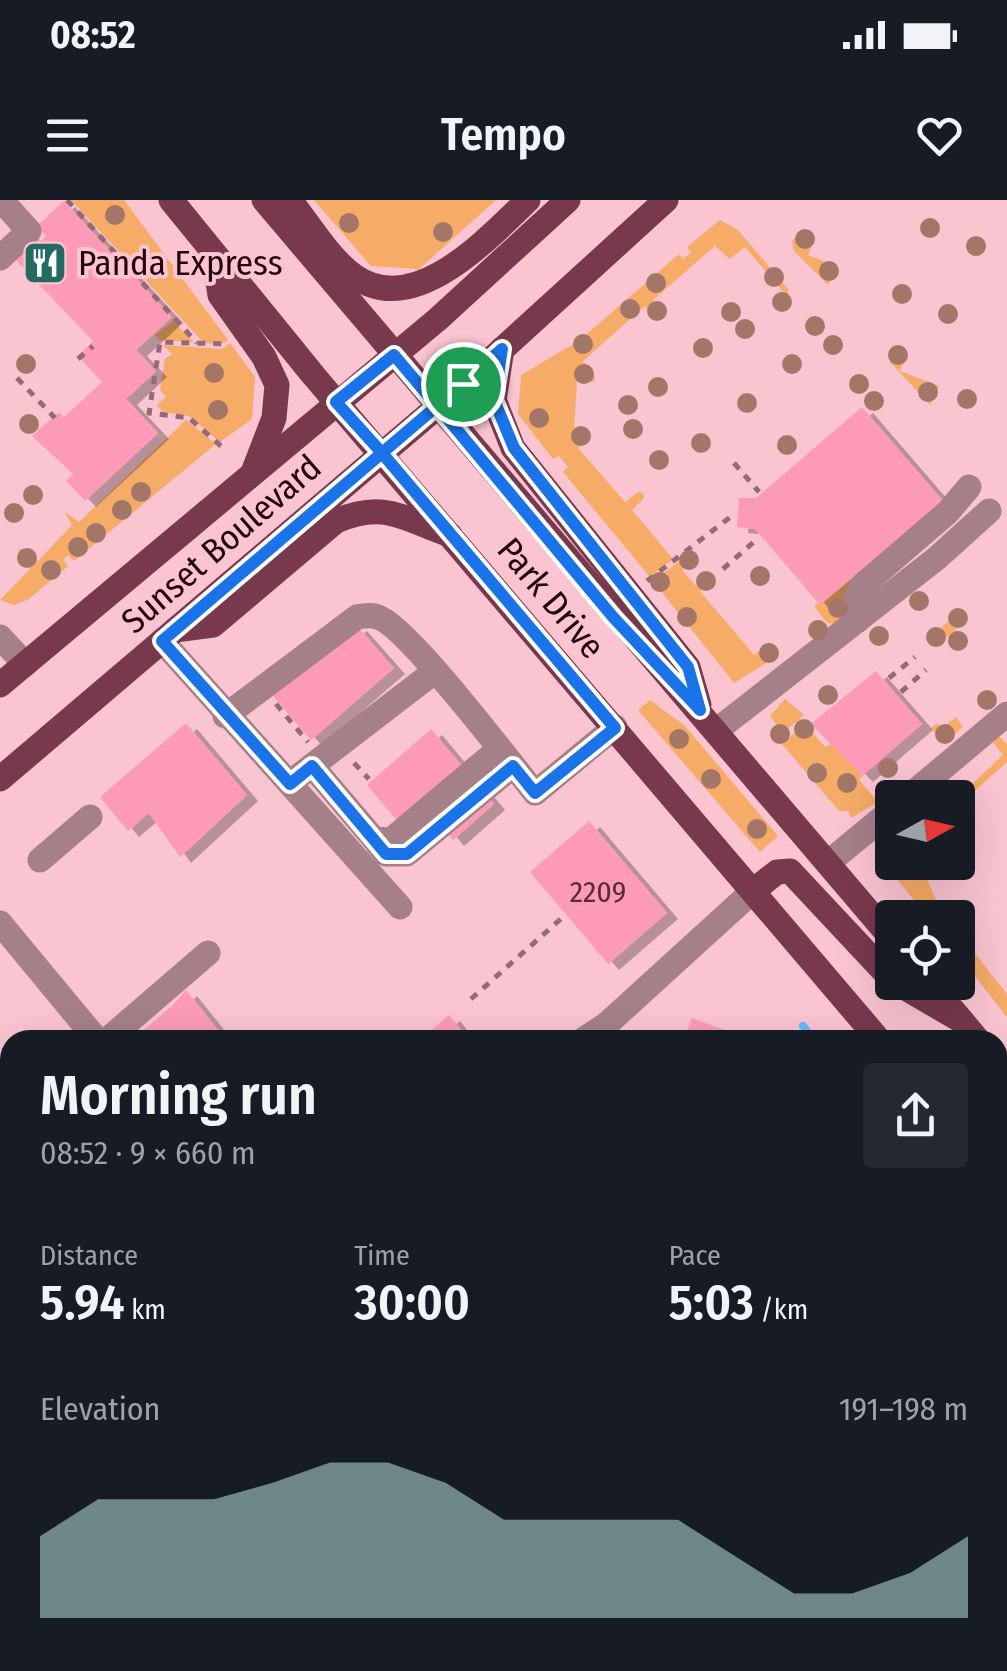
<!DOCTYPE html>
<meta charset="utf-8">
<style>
body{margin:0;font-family:"Fira Sans Condensed",sans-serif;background:#242831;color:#f1f3f6;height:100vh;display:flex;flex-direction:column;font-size:38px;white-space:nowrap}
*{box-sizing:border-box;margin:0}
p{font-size:32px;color:#9ea1a6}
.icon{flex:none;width:55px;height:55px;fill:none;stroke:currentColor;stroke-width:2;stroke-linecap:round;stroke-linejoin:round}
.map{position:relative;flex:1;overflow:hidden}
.details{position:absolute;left:0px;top:830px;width:1008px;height:642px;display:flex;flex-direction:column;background:#171b24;border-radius:30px 30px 0 0;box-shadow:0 10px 40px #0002}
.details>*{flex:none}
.needle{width:65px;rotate:82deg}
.fabs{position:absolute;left:875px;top:580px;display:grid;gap:20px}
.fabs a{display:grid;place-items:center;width:100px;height:100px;border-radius:10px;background:#171b24;box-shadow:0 10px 40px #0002;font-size:50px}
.pin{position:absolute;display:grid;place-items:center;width:85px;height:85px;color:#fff;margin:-42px;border:5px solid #fff;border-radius:50%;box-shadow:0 2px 10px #0007}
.round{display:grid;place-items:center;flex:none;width:105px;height:105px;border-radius:10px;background:#242831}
.headline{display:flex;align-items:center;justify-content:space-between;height:170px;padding:0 40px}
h1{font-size:55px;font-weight:600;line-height:75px}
.stats{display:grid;grid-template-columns:repeat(3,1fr);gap:15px;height:170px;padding:10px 40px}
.stats div{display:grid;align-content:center}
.stats b{font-size:50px;font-weight:600}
.stats small{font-size:28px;font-weight:400}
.stats p{font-size:28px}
.chart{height:280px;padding:20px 40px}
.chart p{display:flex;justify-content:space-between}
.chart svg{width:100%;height:180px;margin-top:10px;fill:#94b5b2;opacity:.7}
.status{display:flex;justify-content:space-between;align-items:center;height:70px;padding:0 50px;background:#171b24;direction:ltr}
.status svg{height:28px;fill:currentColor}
header{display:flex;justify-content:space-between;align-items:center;height:130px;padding:0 40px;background:#171b24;font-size:45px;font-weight:600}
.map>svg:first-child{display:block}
.green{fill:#f6ab67}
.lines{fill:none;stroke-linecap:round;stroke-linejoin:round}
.stream{stroke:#64b9f5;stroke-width:8}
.building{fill:#fd9bb7;filter:url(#shadow)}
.path{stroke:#946a76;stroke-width:5;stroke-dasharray:8 8;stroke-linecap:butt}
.minor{stroke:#a58089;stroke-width:25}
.major{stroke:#78394d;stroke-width:25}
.tree{fill:#a37668}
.route-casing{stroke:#fff;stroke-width:20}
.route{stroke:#1a73e8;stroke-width:12}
.labels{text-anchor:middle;stroke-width:8;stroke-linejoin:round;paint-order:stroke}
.number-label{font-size:30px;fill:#592a39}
.poi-label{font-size:35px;fill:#22050f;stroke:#fac4d1;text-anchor:start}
.street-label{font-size:35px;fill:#22050f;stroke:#fac4d1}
</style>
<div class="status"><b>08:52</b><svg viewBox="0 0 49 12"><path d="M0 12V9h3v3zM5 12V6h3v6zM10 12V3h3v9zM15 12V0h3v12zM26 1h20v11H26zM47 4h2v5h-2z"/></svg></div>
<header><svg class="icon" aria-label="menu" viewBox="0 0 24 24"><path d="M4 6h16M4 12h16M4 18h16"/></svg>Tempo<svg class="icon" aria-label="heart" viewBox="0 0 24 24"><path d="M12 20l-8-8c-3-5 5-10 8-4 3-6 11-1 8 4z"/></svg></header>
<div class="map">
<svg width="1007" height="1471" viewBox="0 0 1007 1471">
<defs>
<filter id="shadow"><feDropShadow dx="11" dy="6" stdDeviation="0" flood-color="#0004"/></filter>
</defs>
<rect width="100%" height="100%" fill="#fac4d1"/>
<g class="green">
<polygon points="71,0 124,0 228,140 221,144 204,143"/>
<polygon points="314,0 496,0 419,69 371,66"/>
<polygon points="720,20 738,30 788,89 788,101 774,109 785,94 745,47 730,59 715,46 653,100 664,116 658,120 645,106 583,161 595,177 594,182 577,182 574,229 592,234 578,248 625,302 638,292 643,293 644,298 632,310 673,359 650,377 563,272 568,267 559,256 553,259 518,214 521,175 580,140 679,54 683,59 691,53 687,47"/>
<polygon points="801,33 815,37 808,55 836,66 828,85 794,51 792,41"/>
<polygon points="173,121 194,142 159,140 155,135"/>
<polygon points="230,143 255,177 252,219 220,242 189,216 163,212 157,205 166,197 160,190 165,159 172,154 163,145 222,149"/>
<polygon points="895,149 907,153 900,171 939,186 930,205 890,162"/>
<polygon points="186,220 216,244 74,361 68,355 63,360 68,366 29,399 14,405 0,400 31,368 18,354 20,348 38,361 72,325 64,311 79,322"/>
<polygon points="690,353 695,358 682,370 696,386 714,375 700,391 754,455 769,443 776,448 776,457 734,483 653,381"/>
<polygon points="851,379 847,409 836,424 827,423 814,406"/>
<polygon points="959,412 966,419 955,430 966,443 959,450 947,436 933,445 930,438"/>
<polygon points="785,499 804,515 783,533 770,516"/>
<polygon points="650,500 685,526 778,636 760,652 638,510"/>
<polygon points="956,517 963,527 944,543 931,528 937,523 942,528"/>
<polygon points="805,524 825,547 834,543 862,576 859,580 878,602 851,618 848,611 839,611 782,544"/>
<polygon points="998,536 1007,544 1007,562 958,606 957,598 1003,555 992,541"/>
<path d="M 892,630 L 892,662 L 920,668 C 932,684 934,702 946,717 L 928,717 L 882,661 L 884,652 L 878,649 Z"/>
<polygon points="958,732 1007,794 1007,817 958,755"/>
</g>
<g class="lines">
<g class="stream">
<polyline points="803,826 814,840"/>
<polyline points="998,1077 1007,1089"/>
<polyline points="998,1290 1007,1283"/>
<polyline points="768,1471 789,1462"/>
</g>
</g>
<g class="building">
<polygon points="64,1 172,117 136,150 156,171 126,199 158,233 85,301 66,281 73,274 32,236 59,212 64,217 102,182 78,156 93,141 14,58 37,36 41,41 46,36 37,26"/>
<polygon points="862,207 943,301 820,405 755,329 737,327 739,298 756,298"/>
<polygon points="356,425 394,468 311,540 273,496"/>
<polygon points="876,471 922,524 862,576 811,524"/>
<polygon points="186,523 247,595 180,657 149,613 128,631 100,597"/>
<polygon points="431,529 494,604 453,640 423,604 400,624 367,585"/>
<polygon points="589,621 667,713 608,764 530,672"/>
<polygon points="186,790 226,840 132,840 172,806"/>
<polygon points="449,815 469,840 420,840"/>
<polygon points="692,818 752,840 684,840"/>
<polygon points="5,984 10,990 10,1069 0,1058 0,989"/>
<polygon points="5,1332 10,1334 10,1388 0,1384 0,1346"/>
<polygon points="0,1401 10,1404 10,1460 0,1456"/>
<polygon points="165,1462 209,1467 209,1471 163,1471"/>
<polygon points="274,1462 340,1462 337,1471 271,1471"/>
</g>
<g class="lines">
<g class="path">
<polyline points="67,0 197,143"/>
<polyline points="78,159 93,146"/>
<polyline points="17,178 55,218"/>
<polyline points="221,246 189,218 149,213 160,142 226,144"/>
<polyline points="734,263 759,292"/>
<polyline points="723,369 755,341"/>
<polyline points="647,381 733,315"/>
<polyline points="889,478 915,457"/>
<polyline points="901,492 926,470"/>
<polyline points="276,504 308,542"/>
<polyline points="354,563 369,579"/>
<polyline points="471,799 563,717"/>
<polyline points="326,840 327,830"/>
<polyline points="0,970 8,979"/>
</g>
<g class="minor">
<polyline points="0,58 29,31 1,0"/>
<polyline points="858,420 857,395 863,385 948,312 969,287"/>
<polyline points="0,437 25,464"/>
<polyline points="162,441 400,707"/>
<path d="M 225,516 L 357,417 C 365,416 372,414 380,418 C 410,430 509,561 535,593 L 615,527"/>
<polyline points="717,530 937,358 989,311"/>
<polyline points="312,566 374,639 391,640 499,549"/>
<polyline points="300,575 434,472"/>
<polyline points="907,598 1007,514"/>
<polyline points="377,643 386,654 407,654 513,566"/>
<polyline points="40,660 90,617"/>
<polyline points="829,662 892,610"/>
<polyline points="0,723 97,840"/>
<polyline points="107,840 208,753"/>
<polyline points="583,840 607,824 753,691"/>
<polyline points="86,1471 89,1462"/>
<polyline points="399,1471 403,1462"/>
</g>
<g class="major">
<polyline points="171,0 314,176 879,840"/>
<path d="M 264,0 C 472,248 683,492 892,739"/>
<path d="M 290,0 C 309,24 329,58 354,76 C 414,119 486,40 528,0"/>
<polyline points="214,56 220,95 264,157 277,185 274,218 254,270"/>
<polyline points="502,149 494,200 513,248 688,467 699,505"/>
<path d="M 175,430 L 213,425 L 336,321 C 386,300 403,319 450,335"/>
<polyline points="0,485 438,119 568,0"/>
<polyline points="0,579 463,185 666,0"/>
<polyline points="753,691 777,672 790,671 892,780"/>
<polyline points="895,782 962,821"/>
<polyline points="929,782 978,840"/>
<polyline points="998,864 1007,875"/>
<polyline points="998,976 1007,986"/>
</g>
</g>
<g class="tree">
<circle cx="115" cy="15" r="10"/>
<circle cx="349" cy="23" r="10"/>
<circle cx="930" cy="28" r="10"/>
<circle cx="443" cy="32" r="10"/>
<circle cx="805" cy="39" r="10"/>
<circle cx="976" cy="46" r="10"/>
<circle cx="829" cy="71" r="10"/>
<circle cx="774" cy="77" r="10"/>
<circle cx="656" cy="83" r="10"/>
<circle cx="902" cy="94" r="10"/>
<circle cx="782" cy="102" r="10"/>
<circle cx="630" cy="109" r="10"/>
<circle cx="657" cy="111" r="10"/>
<circle cx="731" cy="112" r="10"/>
<circle cx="948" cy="114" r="10"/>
<circle cx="815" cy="126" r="10"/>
<circle cx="745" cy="129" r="10"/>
<circle cx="583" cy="144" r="10"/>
<circle cx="833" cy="145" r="10"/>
<circle cx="703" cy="148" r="10"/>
<circle cx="898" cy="155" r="10"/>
<circle cx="26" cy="164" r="10"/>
<circle cx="792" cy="164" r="10"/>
<circle cx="214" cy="173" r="10"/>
<circle cx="584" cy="174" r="10"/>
<circle cx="859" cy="184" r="10"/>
<circle cx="658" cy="187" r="10"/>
<circle cx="928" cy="192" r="10"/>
<circle cx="967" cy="199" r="10"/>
<circle cx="874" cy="201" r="10"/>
<circle cx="747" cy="203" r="10"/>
<circle cx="628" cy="205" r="10"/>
<circle cx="218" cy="210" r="10"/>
<circle cx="539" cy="218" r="10"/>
<circle cx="29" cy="224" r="10"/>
<circle cx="633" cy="229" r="10"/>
<circle cx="581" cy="236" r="10"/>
<circle cx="701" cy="243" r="10"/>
<circle cx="787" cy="245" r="10"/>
<circle cx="659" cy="260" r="10"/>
<circle cx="141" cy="292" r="10"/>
<circle cx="33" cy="295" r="10"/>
<circle cx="122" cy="310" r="10"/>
<circle cx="14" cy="313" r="10"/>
<circle cx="96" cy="333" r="10"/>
<circle cx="78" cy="347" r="10"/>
<circle cx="27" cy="358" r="10"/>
<circle cx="689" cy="360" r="10"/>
<circle cx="51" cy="370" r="10"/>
<circle cx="760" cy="376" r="10"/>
<circle cx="706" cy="381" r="10"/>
<circle cx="660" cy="382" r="10"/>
<circle cx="919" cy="401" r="10"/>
<circle cx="838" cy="408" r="10"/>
<circle cx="687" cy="417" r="10"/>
<circle cx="958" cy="418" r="10"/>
<circle cx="818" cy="430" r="10"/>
<circle cx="879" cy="436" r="10"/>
<circle cx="936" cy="437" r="10"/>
<circle cx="958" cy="441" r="10"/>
<circle cx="769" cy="453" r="10"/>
<circle cx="828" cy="495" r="10"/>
<circle cx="987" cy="500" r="10"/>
<circle cx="804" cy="529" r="10"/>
<circle cx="780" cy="534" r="10"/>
<circle cx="945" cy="534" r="10"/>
<circle cx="679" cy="539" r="10"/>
<circle cx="888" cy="568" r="10"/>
<circle cx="817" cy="573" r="10"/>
<circle cx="711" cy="579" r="10"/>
<circle cx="847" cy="583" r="10"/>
<circle cx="757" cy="629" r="10"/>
</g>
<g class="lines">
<defs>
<polyline id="route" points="463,184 437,206 394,155 336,202 382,253 162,441 290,584 312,566 386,654 407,654 513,566 535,593 615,528 382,253 437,206 613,417 700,510 688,467 514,248 494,200 502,149 463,184"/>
</defs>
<use href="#route" class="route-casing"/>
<use href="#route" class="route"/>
</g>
<defs>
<symbol id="restaurant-square" viewBox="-11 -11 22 22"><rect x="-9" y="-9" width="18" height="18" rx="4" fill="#236a60" stroke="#fac4d1"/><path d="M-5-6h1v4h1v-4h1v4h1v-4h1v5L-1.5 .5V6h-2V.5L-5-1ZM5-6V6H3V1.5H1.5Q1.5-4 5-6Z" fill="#fff"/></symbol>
</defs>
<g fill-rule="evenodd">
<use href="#restaurant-square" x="20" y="38" width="50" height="50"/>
</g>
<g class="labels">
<g class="number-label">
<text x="598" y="702">2209</text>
</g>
<g class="poi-label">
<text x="78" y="75">Panda Express</text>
</g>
<g class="street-label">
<text transform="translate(221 344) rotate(-41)" y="12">Sunset Boulevard</text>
<text transform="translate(551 398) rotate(50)" y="12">Park Drive</text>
</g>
</g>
</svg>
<div class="fabs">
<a><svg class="needle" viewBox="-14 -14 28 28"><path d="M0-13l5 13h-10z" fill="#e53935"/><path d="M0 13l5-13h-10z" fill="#9ea1a6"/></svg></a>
<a><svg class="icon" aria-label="locate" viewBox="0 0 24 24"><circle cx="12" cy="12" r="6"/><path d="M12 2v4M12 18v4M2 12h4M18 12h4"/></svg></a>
</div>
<div class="pin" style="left:463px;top:184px;background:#1e9e55"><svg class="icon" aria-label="arrive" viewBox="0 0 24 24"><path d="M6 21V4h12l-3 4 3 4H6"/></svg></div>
<section class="details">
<div class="headline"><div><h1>Morning run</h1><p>08:52 · 9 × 660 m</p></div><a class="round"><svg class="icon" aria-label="share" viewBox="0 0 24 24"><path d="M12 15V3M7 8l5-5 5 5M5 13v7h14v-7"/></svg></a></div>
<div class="stats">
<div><p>Distance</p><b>5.94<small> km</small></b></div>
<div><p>Time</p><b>30:00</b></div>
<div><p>Pace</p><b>5:03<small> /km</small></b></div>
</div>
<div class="chart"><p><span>Elevation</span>191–198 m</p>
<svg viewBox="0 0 160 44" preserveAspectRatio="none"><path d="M0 44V24L10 15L20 15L30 15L40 11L50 6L60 6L70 11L80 20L90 20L100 20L110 20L120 29L130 38L140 38L150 33L160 24V44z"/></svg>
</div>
</section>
</div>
